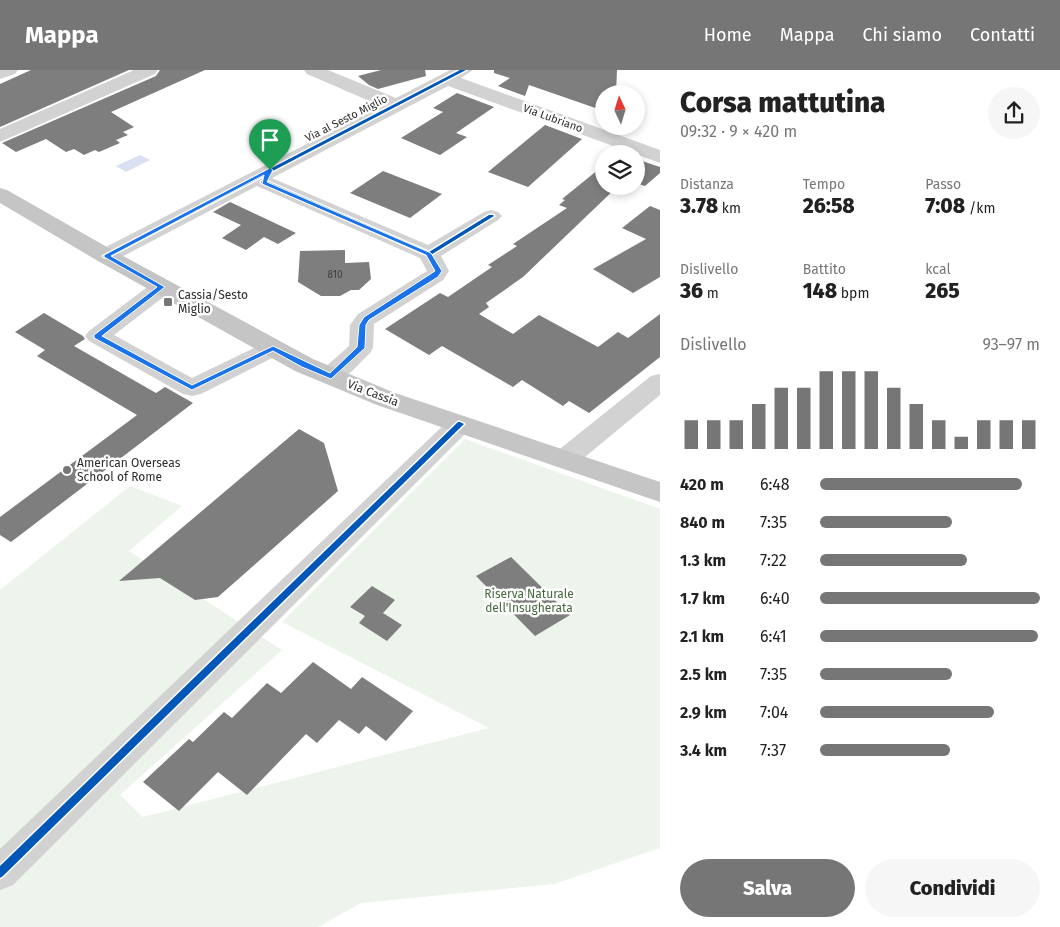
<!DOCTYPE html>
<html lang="it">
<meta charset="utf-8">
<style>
body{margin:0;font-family:"Fira Sans",sans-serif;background:#f6f6f6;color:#222;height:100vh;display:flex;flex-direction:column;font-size:19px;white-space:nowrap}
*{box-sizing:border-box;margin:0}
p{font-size:16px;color:#767676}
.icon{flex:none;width:28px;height:28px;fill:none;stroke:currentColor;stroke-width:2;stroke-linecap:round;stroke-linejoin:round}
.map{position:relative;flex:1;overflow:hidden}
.drawer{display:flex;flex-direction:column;background:#fff;width:400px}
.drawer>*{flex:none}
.needle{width:32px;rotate:356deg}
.fabs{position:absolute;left:595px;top:15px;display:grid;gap:10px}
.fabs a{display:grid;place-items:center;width:50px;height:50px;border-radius:50%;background:#fff;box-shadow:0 2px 8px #0003;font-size:25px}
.pin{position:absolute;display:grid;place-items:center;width:42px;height:42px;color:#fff;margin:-51px -21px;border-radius:50% 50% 50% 0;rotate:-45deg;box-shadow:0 0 5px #0007}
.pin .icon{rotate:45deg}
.round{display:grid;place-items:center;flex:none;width:52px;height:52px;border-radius:26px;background:#f6f6f6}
.head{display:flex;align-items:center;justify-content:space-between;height:85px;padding:0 20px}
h1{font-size:28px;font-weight:800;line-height:38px}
.metrics{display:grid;grid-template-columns:repeat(3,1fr);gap:8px;height:85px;padding:5px 20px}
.metrics div{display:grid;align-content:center}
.metrics b{font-size:21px;font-weight:800}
.metrics small{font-size:14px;font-weight:400}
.metrics p{font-size:14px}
.chart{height:140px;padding:10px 20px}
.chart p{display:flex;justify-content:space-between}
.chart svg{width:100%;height:90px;margin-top:5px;stroke:#767676;stroke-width:6}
.action{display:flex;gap:10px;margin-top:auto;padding:10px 20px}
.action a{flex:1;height:58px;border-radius:30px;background:#767676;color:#fff;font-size:20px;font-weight:800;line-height:58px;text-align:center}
.action a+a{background:#f6f6f6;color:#222}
ul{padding:0 20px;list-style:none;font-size:16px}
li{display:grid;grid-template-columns:80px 60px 1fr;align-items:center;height:38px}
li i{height:12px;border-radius:6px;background:#767676}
header{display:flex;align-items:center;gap:30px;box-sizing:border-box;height:70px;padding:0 25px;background:#767676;color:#fff}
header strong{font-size:24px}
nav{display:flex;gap:28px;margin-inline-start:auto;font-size:18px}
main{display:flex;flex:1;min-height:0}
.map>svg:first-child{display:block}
.green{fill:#edf4eb}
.water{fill:#d8e0f1}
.building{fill:#7e7e7e}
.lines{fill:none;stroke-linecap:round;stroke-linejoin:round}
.minor{fill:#d2d2d2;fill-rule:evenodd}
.major{fill:#c5c5c5;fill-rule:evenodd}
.cycleway-casing{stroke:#fff;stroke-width:3}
.cycleway{fill:#0057b8;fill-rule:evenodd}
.route{fill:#1a73e8;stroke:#fff;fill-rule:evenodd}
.poi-dot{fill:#767676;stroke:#fff;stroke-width:2}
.labels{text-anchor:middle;stroke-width:5;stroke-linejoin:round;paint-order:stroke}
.number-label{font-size:10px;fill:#414141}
.far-street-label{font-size:11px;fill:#2d2d2d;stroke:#fff}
.poi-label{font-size:12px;fill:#2d2d2d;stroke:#fff;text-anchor:start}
.street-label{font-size:12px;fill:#2d2d2d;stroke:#fff}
.park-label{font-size:12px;fill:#44693b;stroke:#fff}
</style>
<header>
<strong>Mappa</strong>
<nav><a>Home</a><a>Mappa</a><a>Chi siamo</a><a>Contatti</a></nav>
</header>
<main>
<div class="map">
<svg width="660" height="857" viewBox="0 0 660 857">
<rect width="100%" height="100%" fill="#fff"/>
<polygon class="green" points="465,369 660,439 660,778 554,814 361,833 318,857 0,857 0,520 130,416 182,436 129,481 282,580 120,725 143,747 489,658 282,552"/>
<polygon class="water" points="140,85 150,90 126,102 116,96"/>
<g class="building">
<polygon points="31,0 129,0 0,57 0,14"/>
<polygon points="160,0 205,0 111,42 134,57 123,62 128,65 116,70 120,73 99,82 95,80 84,85 74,79 66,82 46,69 16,82 2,73 156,6"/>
<polygon points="381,0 425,0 426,6 378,19 369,15 358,6"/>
<polygon points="494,0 617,0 616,24 604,24 604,41 529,15 525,26 498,16 510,8 494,3"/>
<polygon points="457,23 494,37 456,63 467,67 440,85 401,68 443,42 433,38"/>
<polygon points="545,55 582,69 528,117 488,102"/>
<polygon points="636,89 660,97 660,103 645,116 636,113"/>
<polygon points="604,95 604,116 618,116 523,207 486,233 489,237 479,244 513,264 539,245 598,277 618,262 628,268 660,244 660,287 589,343 569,331 563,336 522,310 513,317 442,276 429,285 385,259 440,223 448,227 492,197 488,195 517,176 513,174 567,138 559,135 565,130 562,129"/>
<polygon points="383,101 442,124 410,148 350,123"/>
<polygon points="230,132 296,163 278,174 264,167 246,180 222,168 241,155 213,142"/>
<polygon points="650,136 660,140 660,207 633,223 593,199 646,169 622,158"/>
<polygon points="345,180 345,193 369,192 371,209 359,220 351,220 340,226 321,226 298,212 300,181"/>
<polygon points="44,243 83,266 85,269 74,276 156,323 165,317 193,333 11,472 0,465 0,447 137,345 37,286 45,280 15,262"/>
<polygon points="299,359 324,373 338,421 218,527 195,530 160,508 119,511"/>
<polygon points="511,487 570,545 535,566 476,506"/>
<polygon points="372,516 395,530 383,543 402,555 387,571 359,553 365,546 350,537"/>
<polygon points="313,592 351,619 362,607 413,641 386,671 366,656 359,664 339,650 317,673 306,664 247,725 218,702 179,741 143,712 189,669 193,672 224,642 232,648 267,613 281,623"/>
</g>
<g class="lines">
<g class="minor">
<polygon points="0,0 18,0 15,4 0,9"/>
<polygon points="134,0 158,0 155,4 0,72 0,59"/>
<path d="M 304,0 L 328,0 L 396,28 L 450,0 L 473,0 L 461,8 L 660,80 L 660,93 L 448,16 L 272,108 L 428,175 L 484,142 L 491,140 L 498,142 L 502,146 L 498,150 L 441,186 L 449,201 L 443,210 L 374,254 L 373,278 L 370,283 C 356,296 342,317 322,312 L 319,306 L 322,300 L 349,276 L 350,255 L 358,244 L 427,201 L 420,188 L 257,116 L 114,191 L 106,193 L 98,191 L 95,186 L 98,181 L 381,36 L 307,4 Z"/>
<polygon points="162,210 170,212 173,217 170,222 114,265 192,308 264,273 273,270 282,273 285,278 282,283 201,324 192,326 183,324 89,271 85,266 89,261 154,212"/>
<polygon points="660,304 660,325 574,396 565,398 556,396 552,389 556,382 651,306"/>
<polygon points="460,345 469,348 473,354 469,360 13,815 0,820 0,779 451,348"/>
</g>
<polygon class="major" points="0,118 7,120 114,181 313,289 395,323 660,412 660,432 377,335 295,301 98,191 0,133"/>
<defs>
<g id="cycleway">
<polygon points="460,0 466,0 108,187 104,187 103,186"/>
<polygon points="264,110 429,182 489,145 493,145 494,146 429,186 262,113 261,112"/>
<polygon points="458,352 460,352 464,354 3,806 0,808 0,796"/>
</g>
</defs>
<use href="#cycleway" class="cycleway-casing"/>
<use href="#cycleway" class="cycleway"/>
</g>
<path class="route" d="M 270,98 L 273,100 L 267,112 L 431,183 L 442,201 L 438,207 L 369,250 L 366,255 L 365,278 L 331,309 L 302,297 L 273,281 L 192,320 L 94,268 L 94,265 L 157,217 L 104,187 L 104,185 ZM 264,105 L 262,114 L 426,185 L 435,201 L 364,247 L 359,255 L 357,277 L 330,303 L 273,276 L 192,315 L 102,266 L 165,217 L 111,186 Z"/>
<g class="poi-dot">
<rect x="163" y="227" width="10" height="10" rx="2.5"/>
<circle cx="67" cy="400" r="5"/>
</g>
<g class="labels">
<g class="number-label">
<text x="335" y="208">810</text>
</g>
<g class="far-street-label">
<text transform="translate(346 48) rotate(-27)" y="4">Via al Sesto Miglio</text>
<text transform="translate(553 48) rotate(20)" y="4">Via Lubriano</text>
</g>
<g class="poi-label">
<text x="178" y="229">Cassia/Sesto<tspan x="178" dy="14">Miglio</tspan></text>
<text x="77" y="397">American Overseas<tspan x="77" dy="14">School of Rome</tspan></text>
</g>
<g class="street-label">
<text transform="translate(373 323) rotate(21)" y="4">Via Cassia</text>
</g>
<g class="park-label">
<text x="529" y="528">Riserva Naturale<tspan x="529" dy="14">dell'Insugherata</tspan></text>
</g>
</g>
</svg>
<div class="fabs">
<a><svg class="needle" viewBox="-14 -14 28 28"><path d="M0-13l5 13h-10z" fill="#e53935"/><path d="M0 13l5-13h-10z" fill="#767676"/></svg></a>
<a><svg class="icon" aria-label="layers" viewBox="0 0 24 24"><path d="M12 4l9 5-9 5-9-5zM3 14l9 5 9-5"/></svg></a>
</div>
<div class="pin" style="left:270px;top:100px;background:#1e9e55"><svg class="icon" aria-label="arrive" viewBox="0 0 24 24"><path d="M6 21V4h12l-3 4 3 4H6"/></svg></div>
</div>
<section class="drawer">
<div class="head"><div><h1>Corsa mattutina</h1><p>09:32 · 9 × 420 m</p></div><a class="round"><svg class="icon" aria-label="share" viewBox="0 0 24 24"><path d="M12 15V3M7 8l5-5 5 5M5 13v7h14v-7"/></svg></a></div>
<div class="metrics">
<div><p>Distanza</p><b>3.78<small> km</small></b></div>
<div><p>Tempo</p><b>26:58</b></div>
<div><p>Passo</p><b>7:08<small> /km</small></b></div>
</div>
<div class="metrics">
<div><p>Dislivello</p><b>36<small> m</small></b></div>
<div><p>Battito</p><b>148<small> bpm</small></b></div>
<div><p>kcal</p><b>265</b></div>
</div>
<div class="chart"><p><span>Dislivello</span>93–97 m</p>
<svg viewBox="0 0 160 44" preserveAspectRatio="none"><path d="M5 44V30M15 44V30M25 44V30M35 44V22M45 44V14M55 44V14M65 44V6M75 44V6M85 44V6M95 44V14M105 44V22M115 44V30M125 44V38M135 44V30M145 44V30M155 44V30"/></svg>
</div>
<ul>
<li><b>420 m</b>6:48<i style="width:92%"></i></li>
<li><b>840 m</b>7:35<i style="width:60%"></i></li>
<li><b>1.3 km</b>7:22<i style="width:67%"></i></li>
<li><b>1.7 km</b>6:40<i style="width:100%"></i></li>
<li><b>2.1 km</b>6:41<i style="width:99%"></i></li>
<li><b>2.5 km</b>7:35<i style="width:60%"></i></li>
<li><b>2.9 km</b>7:04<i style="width:79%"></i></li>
<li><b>3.4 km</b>7:37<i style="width:59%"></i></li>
</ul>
<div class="action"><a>Salva</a><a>Condividi</a></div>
</section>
</main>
